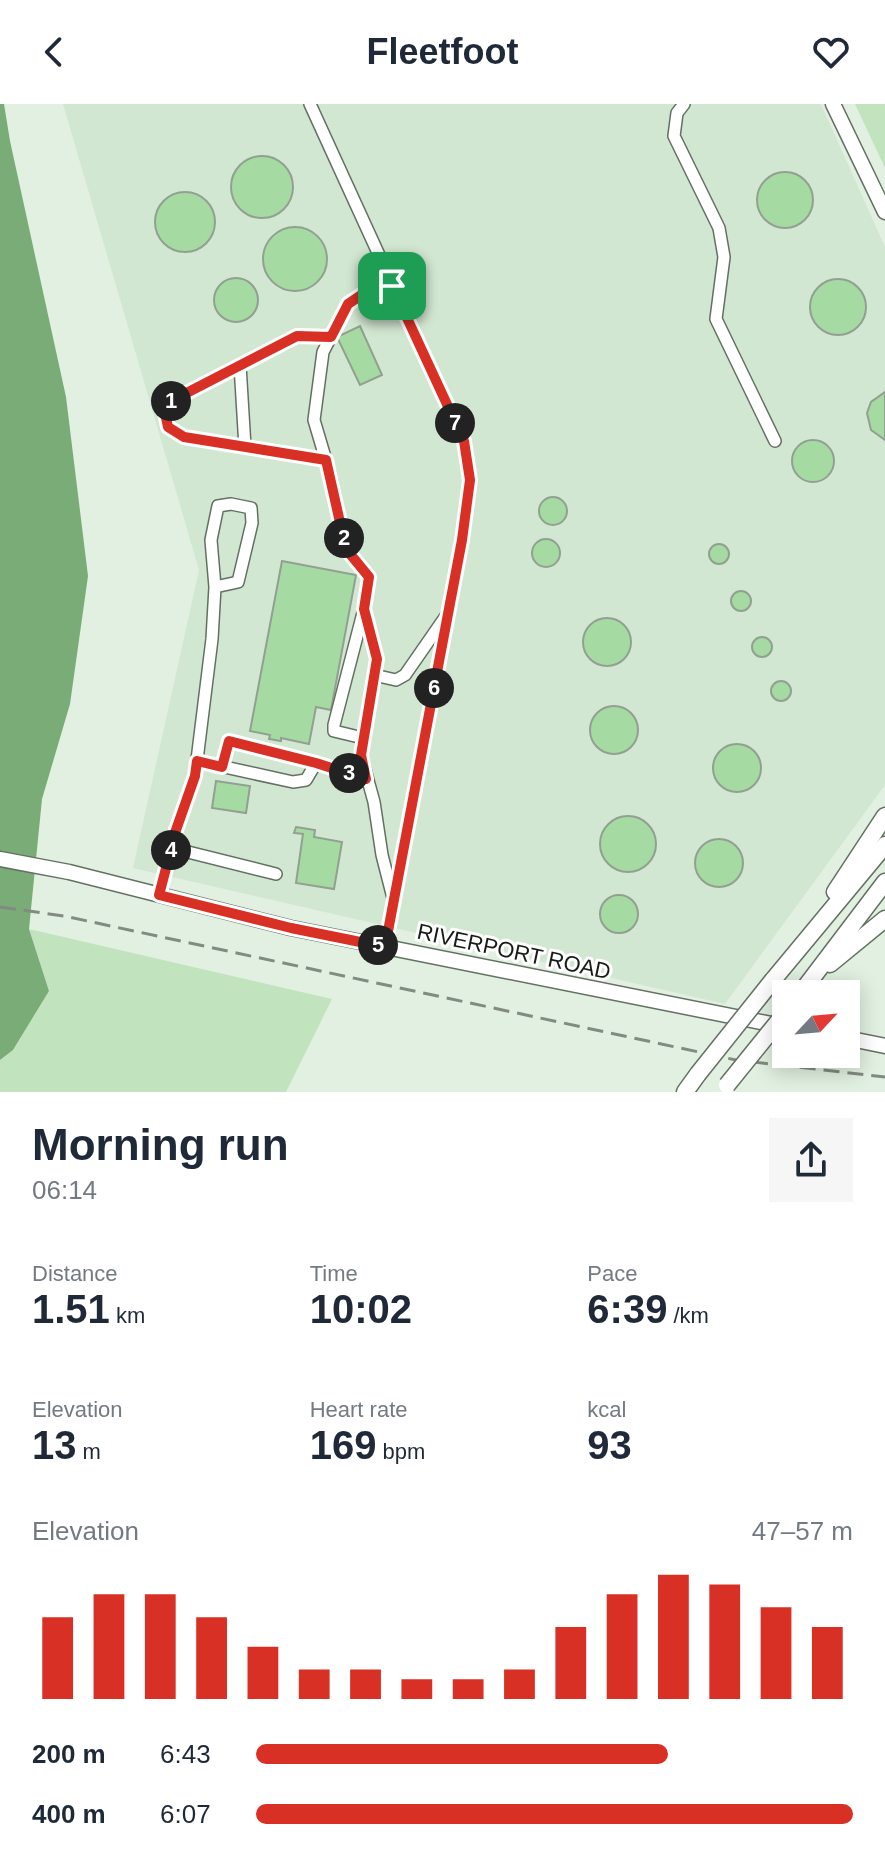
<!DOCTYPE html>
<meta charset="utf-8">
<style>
body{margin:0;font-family:Arial,sans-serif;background:#f6f6f7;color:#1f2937;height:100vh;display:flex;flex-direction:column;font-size:30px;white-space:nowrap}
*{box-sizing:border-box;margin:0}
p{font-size:26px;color:#747a83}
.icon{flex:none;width:44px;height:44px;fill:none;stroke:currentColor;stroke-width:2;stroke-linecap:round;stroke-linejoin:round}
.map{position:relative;height:988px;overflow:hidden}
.panel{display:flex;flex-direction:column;background:#fff;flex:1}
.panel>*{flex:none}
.needle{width:52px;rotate:64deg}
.tools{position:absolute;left:772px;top:876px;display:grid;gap:16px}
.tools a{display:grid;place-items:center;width:88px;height:88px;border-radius:0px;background:#fff;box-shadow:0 4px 20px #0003;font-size:40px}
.pin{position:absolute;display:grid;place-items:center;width:68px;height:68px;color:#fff;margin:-34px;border-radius:16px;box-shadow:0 4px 12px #0006}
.km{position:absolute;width:40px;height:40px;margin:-20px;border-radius:50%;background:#222;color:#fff;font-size:22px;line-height:40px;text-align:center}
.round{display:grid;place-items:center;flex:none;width:84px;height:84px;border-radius:0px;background:#f6f6f7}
.head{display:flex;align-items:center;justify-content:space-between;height:136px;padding:0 32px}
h1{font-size:44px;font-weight:700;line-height:60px}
.metrics{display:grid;grid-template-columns:repeat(3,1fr);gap:12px;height:136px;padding:8px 32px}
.metrics div{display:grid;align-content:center}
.metrics b{font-size:40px;font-weight:700}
.metrics small{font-size:22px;font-weight:400}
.metrics p{font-size:22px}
.chart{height:224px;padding:16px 32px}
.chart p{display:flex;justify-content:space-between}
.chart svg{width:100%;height:144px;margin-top:8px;stroke:#d93025;stroke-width:6}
ul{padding:0 32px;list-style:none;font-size:26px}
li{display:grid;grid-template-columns:128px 96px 1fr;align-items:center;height:60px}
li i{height:20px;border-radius:10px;background:#d93025}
header{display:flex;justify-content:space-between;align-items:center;height:104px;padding:0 32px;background:#fff;font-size:36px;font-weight:700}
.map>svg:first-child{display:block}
.built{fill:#d2e7d1}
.green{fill:#c1e4bf}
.water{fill:#79ac77}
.building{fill:#a5dba3;stroke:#92a091;stroke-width:2}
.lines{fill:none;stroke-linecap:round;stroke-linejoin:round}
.minor-casing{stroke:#637062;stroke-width:14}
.major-casing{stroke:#637062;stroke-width:17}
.highway-casing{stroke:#637062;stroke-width:19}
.minor{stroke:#fff;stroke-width:11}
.major{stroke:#fff;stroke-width:14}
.highway{stroke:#fff;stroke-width:16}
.rail{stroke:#818b80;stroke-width:3;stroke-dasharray:16 8;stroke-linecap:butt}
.highway-bridge-casing{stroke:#637062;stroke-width:19;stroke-linecap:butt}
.highway-bridge{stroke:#fff;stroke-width:16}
.route-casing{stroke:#fff;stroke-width:16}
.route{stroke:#d93025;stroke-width:10}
.labels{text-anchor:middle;stroke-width:6;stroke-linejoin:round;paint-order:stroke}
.street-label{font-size:22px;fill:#171c17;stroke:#fff}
</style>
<header><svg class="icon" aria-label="back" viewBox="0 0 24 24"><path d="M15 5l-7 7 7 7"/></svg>Fleetfoot<svg class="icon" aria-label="heart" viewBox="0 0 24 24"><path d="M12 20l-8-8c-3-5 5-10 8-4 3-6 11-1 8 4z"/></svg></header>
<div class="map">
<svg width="885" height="988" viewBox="0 0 885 988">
<rect width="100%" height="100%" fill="#e1f0e0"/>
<polygon class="built" points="63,0 821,0 885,143 885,681 725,900 133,764 199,466"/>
<g class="green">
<polygon points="855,0 885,0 885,64"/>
<polygon points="29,825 332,895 286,988 0,988 0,956 13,946 49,887"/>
</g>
<polygon class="water" points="0,0 4,0 10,37 66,293 88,472 70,600 42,695 29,825 49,887 13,946 0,956"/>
<g class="building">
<circle cx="262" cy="83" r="31"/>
<circle cx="785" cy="96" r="28"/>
<circle cx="185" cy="118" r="30"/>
<circle cx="295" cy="155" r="32"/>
<circle cx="236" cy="196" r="22"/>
<circle cx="838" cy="203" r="28"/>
<polygon points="360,222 382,271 360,281 337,233"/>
<polygon points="885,288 885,336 871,326 867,309 871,298"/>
<circle cx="813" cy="357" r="21"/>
<circle cx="553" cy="407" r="14"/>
<circle cx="546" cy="449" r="14"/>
<circle cx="719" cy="450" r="10"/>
<polygon points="282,457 356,471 331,606 316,603 309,640 281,634 281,637 269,635 270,631 250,627"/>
<circle cx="741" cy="497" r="10"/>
<circle cx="607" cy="538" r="24"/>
<circle cx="762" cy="543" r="10"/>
<circle cx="781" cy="587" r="10"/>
<circle cx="614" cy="626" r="24"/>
<circle cx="737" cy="664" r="24"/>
<polygon points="216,677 250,682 246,709 212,704"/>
<circle cx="628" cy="740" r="28"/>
<polygon points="296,723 315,726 314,733 342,738 334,785 296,779 303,730 294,729"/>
<circle cx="719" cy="759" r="24"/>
<circle cx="619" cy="810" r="19"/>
</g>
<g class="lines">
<defs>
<g id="minor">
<polyline points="310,0 464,337 470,376 462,436 385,843"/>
<polyline points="684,0 677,9 674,32 719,124 724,153 716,215 775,337"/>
<polyline points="240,261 245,343"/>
<polyline points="326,356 184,333 168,323 165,309 171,297 297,232 331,233"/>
<polyline points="364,506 377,555 361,651 374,698 382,751 393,794"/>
<polyline points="374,571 396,576 405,571 446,512"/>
<polyline points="363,634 334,627 334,621 364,505 369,473 346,445 330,370 314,316 323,248 348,200 388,173"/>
<polyline points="197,657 293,678 306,676 316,659"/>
<polyline points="222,663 229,637 316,659 366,675"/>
<polyline points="172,744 276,770"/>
<polyline points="159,791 176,726 195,672 212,535 215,483 211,436 218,402 231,400 251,404 252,419 238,478 215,483"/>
</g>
<g id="major">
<polyline points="833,0 885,108"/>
<polyline points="0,755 69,768 291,824 786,923"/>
<polyline points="846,934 885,942"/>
</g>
<g id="highway">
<polyline points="835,788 885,712"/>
<polyline points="830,860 885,815"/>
<polyline points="773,876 885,741"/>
<polyline points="800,890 885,778"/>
<polyline points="685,988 698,970"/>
</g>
</defs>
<use href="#minor" class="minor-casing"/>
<use href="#major" class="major-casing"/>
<use href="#highway" class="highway-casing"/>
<use href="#minor" class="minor"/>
<use href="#major" class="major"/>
<use href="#highway" class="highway"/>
<polyline class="rail" points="0,803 64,812 736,956 885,973"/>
<defs>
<g id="highway-bridge">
<polyline points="698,970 773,876"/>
<polyline points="727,981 786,908"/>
</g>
</defs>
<use href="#highway-bridge" class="highway-bridge-casing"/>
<use href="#highway-bridge" class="highway-bridge"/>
</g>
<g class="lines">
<defs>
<polygon id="route" points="388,173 464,337 470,376 462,436 385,843 291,824 159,791 176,726 195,672 197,657 222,663 229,637 316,659 366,675 361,651 377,555 364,505 369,473 346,445 326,356 184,333 168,323 165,309 171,297 297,232 331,233 348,200"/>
</defs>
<use href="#route" class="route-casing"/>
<use href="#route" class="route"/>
</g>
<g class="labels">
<g class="street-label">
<text transform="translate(514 847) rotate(12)" y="8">RIVERPORT ROAD</text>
</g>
</g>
</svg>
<div class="tools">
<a><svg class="needle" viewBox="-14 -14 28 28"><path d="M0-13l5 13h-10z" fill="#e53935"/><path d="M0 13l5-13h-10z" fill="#747a83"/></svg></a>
</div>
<div class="pin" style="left:392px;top:182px;background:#1e9e55"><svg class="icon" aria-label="arrive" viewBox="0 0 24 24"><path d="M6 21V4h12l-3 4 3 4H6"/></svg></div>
<b class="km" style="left:171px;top:297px">1</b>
<b class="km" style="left:344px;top:434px">2</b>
<b class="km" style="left:349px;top:669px">3</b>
<b class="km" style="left:171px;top:746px">4</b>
<b class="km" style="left:378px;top:841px">5</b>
<b class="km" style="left:434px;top:584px">6</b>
<b class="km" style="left:455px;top:319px">7</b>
</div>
<section class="panel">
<div class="head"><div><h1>Morning run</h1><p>06:14</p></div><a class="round"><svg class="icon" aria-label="share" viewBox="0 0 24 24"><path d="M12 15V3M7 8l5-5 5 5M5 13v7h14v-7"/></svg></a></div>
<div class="metrics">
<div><p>Distance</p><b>1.51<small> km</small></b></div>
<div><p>Time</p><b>10:02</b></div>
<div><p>Pace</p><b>6:39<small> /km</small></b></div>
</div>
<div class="metrics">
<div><p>Elevation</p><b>13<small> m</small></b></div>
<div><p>Heart rate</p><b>169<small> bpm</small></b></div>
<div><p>kcal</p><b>93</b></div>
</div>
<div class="chart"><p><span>Elevation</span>47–57 m</p>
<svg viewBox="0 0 160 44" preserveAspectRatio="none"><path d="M5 44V19M15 44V12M25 44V12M35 44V19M45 44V28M55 44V35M65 44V35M75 44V38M85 44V38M95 44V35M105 44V22M115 44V12M125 44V6M135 44V9M145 44V16M155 44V22"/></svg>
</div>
<ul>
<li><b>200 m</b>6:43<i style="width:69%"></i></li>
<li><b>400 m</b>6:07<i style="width:100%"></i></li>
</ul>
</section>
